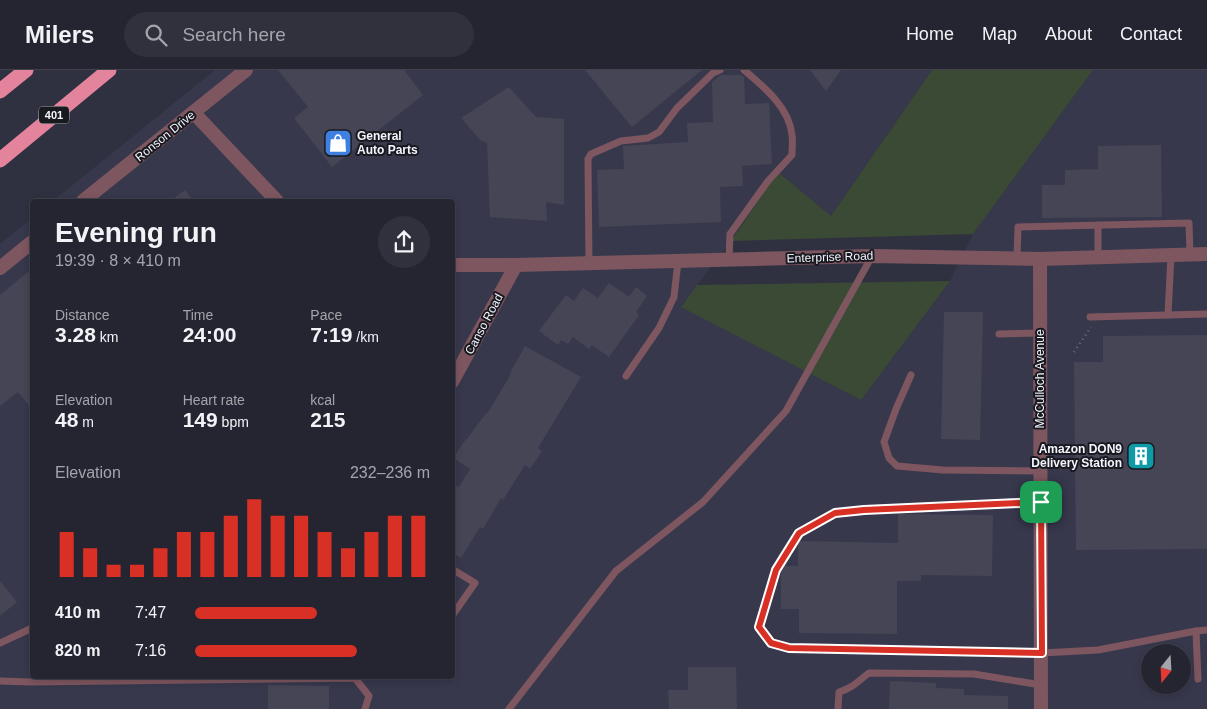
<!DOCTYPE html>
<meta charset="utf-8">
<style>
body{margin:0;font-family:Helvetica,sans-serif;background:#30313c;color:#f1f3f6;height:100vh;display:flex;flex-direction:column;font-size:19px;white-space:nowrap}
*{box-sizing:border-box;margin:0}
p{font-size:16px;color:#a3a5ab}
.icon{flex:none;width:28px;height:28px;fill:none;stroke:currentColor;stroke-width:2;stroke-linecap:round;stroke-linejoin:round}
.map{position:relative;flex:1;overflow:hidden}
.side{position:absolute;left:30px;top:129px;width:425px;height:480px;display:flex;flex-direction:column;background:#242530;border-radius:5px;box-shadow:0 2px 8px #0003,0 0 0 1px #41424c}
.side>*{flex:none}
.needle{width:32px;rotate:198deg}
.tools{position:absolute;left:1141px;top:574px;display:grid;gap:10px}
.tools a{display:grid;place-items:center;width:50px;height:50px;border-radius:50%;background:#242530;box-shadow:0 2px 8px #0003,0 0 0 1px #41424c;font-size:25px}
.pin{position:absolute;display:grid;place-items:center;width:42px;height:42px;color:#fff;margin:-21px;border-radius:10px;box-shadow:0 2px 8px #0006}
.round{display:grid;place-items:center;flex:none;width:52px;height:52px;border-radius:26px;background:#30313c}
.overview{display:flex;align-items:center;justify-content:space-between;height:85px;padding:0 25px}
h1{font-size:28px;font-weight:600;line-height:38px}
.stats{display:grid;grid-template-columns:repeat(3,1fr);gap:8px;height:85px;padding:5px 25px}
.stats div{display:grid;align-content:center}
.stats b{font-size:21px;font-weight:600}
.stats small{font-size:14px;font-weight:400}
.stats p{font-size:14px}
.chart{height:140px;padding:10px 25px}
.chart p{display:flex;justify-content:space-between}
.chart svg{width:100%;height:90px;margin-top:5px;stroke:#d93025;stroke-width:6}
ul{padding:0 25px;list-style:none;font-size:16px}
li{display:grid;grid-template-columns:80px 60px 1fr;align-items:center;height:38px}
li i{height:12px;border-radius:6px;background:#d93025}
header{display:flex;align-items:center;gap:30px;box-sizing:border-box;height:70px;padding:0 25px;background:#242530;border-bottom:1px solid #41424c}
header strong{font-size:24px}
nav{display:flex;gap:28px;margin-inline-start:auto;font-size:18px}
.search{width:350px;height:45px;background:#30313c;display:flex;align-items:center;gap:12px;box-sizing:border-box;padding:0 18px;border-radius:28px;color:#a3a5ab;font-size:19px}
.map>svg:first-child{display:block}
.built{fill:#38384d;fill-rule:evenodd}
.green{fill:#3b4a34}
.building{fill:#454555}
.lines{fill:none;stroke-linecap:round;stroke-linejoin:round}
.path{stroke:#6b6c79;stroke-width:2.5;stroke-dasharray:1 4;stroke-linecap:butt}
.service{stroke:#7e565f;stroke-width:7}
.minor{stroke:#7e565f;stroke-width:14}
.motorway{stroke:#e3839c;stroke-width:15}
.route-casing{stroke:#fff;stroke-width:10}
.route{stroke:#d93025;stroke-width:6}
.labels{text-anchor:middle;stroke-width:4;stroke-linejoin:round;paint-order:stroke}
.shield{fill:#191920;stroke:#b2b2bb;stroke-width:1}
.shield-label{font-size:11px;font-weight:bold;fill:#f3f4fe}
.street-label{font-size:12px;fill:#f3f4fe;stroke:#191920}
.poi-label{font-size:12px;font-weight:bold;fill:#f3f4fe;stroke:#191920;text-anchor:start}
</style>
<header>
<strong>Milers</strong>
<div class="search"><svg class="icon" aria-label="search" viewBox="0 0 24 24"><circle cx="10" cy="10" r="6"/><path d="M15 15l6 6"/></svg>Search here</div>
<nav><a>Home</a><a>Map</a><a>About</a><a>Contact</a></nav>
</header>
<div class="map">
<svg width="1207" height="639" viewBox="0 0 1207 639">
<rect width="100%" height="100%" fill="#303140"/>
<path class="built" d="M 215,0 L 932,0 L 831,146 L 778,102 L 731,171 L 681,236 L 861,330 L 950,211 L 973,164 L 1093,0 L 1207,0 L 1207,639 L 0,639 L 0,174 L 32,148 L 32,606 L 452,606 L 452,131 L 53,131 ZM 1150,582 L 1182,582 L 1182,615 L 1150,615 Z"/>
<g class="green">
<polygon points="932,0 1093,0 973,164 731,171 778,102 831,146"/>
<polygon points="950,211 861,330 681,237 697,215"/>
</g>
<g class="building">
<polygon points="278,0 404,0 423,25 332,97 294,48 308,37"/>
<polygon points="585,0 702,0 632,57"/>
<polygon points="810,0 841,0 826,21"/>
<polygon points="721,5 741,5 744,7 745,34 769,33 772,94 742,96 743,116 720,117 721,152 599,157 597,100 624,99 623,76 688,72 687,53 713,52 712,12"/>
<polygon points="509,17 536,47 564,49 564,135 546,132 547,151 490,147 487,73 480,70 461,48"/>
<polygon points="1161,75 1162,147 1042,148 1042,115 1065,115 1065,100 1098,99 1098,76"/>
<polygon points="185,120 194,131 170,131"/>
<polygon points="28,202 32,207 32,339 18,322 0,336 0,225"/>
<polygon points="609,213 629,227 636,217 647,226 636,242 639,245 609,287 592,275 589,279 573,267 568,274 561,270 558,275 539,261 566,225 574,231 583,218 598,228"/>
<polygon points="944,242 983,242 980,370 941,369"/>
<polygon points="1207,265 1207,479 1076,480 1074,292 1103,292 1103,266"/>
<polygon points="525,276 581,307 538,378 542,381 530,399 525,395 503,430 501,428 483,459 480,457 461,488 452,483 452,414 459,417 470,399 453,388 466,369 467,369 486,343 487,344 511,304 510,303"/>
<polygon points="898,444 993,445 992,506 921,505 921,511 897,511 897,564 799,563 799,539 781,539 781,502 785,496 798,496 798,474 800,471 898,473"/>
<polygon points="0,511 17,532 0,546"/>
<polygon points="688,597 736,597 737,639 669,639 668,620 688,620"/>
<polygon points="890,611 936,613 936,618 964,619 964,625 1008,626 1008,639 889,639"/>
<polygon points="268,615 329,616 329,639 268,639"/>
</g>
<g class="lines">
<polyline class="path" points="1074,282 1091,257"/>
<g class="service">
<polyline points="1098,155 1098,187"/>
<polyline points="1171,185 1168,245 1207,244"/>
<polyline points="1017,188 1018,157 1189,153 1190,185"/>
<path d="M 729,190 L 730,164 L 768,111 L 792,85 C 792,78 793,71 792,65 C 789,37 764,17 744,0"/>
<polyline points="589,193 588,89 591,84 621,71 648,68 659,62 677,38 713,3 720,0"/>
<polyline points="1090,247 1168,245"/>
<polyline points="999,264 1040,263"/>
<polyline points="911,305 896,339 884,372 889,388 897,396 943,400 1041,401"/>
<polyline points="626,306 659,258 674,227 678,191"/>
<polyline points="1041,432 864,440 835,443 799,463 776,500 759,557 771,573 789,578 1042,583 1098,580 1196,561 1207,560"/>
<polyline points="452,499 475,513 452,546"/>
<polyline points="1196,561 1198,609"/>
<polyline points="0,573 32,558"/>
<polyline points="0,611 30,612 355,608 369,626 365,639"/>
<polyline points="509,639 616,501 703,432 786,341 872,186"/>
<path d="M 838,639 L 839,622 C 853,618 858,611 869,603 L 974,604 L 1041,615"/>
</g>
<g class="minor">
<polyline points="194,43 277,131"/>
<polyline points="83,131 246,0"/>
<polyline points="1040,189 1041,639"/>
<polyline points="452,195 516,195 872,186 1040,189 1207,184"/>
<polyline points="0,198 32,172"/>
<polyline points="452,312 516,195"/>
</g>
<g class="motorway">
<polyline points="0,21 26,0"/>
<polyline points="0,90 109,0"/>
</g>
</g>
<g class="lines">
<defs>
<polygon id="route" points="1041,432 1042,583 789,578 771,573 759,557 776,500 799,463 835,443 864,440"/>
</defs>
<use href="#route" class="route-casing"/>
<use href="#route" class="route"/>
</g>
<defs>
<symbol id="shop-square" viewBox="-11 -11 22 22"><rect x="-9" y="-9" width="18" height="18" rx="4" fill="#3f7fe0" stroke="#191920"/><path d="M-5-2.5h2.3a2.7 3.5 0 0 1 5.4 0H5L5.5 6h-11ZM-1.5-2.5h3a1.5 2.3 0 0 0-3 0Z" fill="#fff"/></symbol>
<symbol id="building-square" viewBox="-11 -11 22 22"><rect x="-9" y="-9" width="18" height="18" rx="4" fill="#0f9aa8" stroke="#191920"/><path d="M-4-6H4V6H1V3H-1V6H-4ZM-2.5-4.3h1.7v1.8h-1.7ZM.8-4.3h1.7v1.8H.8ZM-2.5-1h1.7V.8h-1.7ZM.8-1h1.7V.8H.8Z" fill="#fff"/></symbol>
</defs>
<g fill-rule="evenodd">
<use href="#shop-square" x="322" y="57" width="32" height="32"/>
<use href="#building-square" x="1125" y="370" width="32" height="32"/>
</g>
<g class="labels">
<rect class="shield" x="39" y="36.5" width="30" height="17" rx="4"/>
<g class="shield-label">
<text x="54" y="49">401</text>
</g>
<g class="street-label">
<text transform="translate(165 66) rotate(-39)" y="4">Ronson Drive</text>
<text transform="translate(830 187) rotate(-2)" y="4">Enterprise Road</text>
<text transform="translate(484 254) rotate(-62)" y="4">Canso Road</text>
<text transform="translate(1040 309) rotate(-90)" y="4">McCulloch Avenue</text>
</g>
<g class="poi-label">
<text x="357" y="70">General<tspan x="357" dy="14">Auto Parts</tspan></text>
<text x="1122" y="383" text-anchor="end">Amazon DON9<tspan x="1122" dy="14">Delivery Station</tspan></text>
</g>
</g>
</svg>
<div class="tools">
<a><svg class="needle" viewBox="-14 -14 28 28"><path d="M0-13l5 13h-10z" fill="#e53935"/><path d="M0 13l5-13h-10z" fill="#a3a5ab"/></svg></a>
</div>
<div class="pin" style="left:1041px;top:432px;background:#1e9e55"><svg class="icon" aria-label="arrive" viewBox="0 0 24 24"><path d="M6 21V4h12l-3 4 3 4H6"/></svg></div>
<section class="side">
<div class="overview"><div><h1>Evening run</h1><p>19:39 · 8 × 410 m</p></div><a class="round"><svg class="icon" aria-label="share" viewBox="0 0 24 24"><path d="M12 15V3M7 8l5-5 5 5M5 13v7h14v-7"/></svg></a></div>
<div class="stats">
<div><p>Distance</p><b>3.28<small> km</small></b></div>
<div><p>Time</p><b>24:00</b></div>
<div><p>Pace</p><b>7:19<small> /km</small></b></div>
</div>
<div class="stats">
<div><p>Elevation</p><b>48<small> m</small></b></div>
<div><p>Heart rate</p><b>149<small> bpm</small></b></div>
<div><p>kcal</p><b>215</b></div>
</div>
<div class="chart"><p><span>Elevation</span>232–236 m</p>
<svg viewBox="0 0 160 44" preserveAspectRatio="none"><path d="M5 44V22M15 44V30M25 44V38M35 44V38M45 44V30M55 44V22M65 44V22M75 44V14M85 44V6M95 44V14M105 44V14M115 44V22M125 44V30M135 44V22M145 44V14M155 44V14"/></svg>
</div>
<ul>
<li><b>410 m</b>7:47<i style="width:52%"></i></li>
<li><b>820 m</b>7:16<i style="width:69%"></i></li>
</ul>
</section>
</div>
